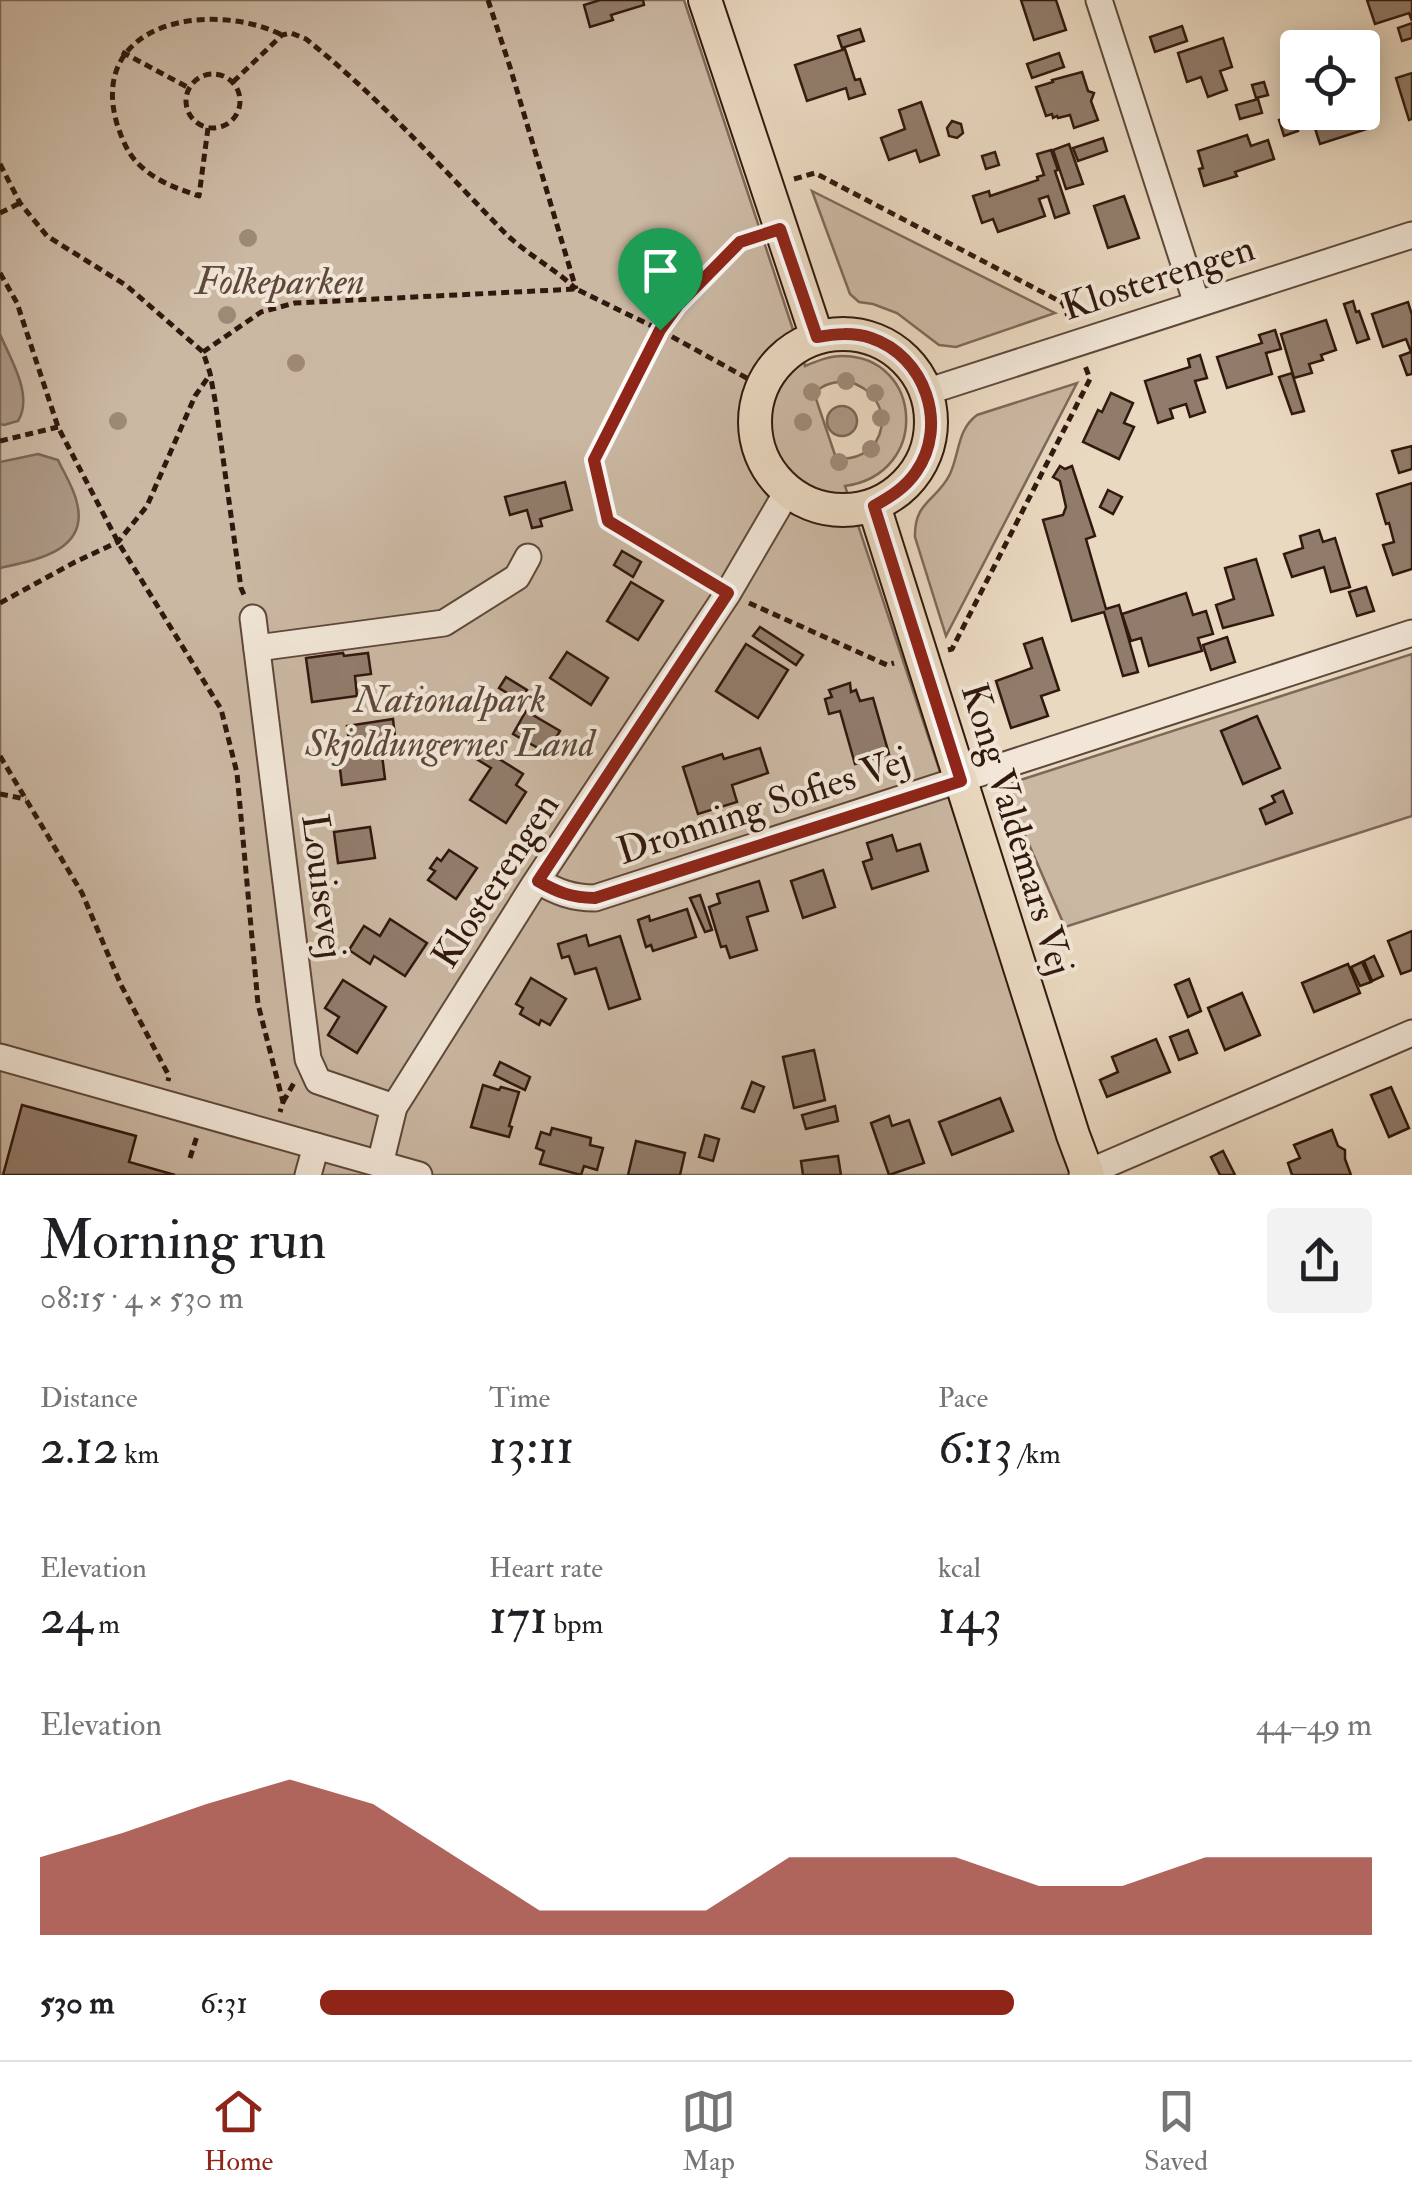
<!DOCTYPE html>
<meta charset="utf-8">
<style>
body{margin:0;font-family:"IM FELL Double Pica",serif;background:#f2f2f2;color:#202124;height:100vh;display:flex;flex-direction:column;font-size:38px;white-space:nowrap}
*{box-sizing:border-box;margin:0}
p{font-size:32px;color:#757577}
.icon{flex:none;width:55px;height:55px;fill:none;stroke:currentColor;stroke-width:2;stroke-linecap:round;stroke-linejoin:round}
.map{position:relative;height:1175px;overflow:hidden}
.sheet{display:flex;flex-direction:column;background:#fff;flex:1}
.sheet>*{flex:none}
.buttons{position:absolute;left:1280px;top:30px;display:grid;gap:20px}
.buttons a{display:grid;place-items:center;width:100px;height:100px;border-radius:10px;background:#fff;box-shadow:0 5px 25px #0003;font-size:50px}
.pin{position:absolute;display:grid;place-items:center;width:85px;height:85px;color:#fff;margin:-102px -42px;border-radius:50% 50% 50% 0;rotate:-45deg;box-shadow:0 0 10px #0007}
.pin .icon{rotate:45deg}
.round{display:grid;place-items:center;flex:none;width:105px;height:105px;border-radius:10px;background:#f2f2f2}
.summary{display:flex;align-items:center;justify-content:space-between;height:170px;padding:0 40px}
h1{font-size:55px;font-weight:600;line-height:75px}
.metrics{display:grid;grid-template-columns:repeat(3,1fr);gap:15px;height:170px;padding:10px 40px}
.metrics div{display:grid;align-content:center}
.metrics b{font-size:50px;font-weight:600}
.metrics small{font-size:28px;font-weight:400}
.metrics p{font-size:28px}
.chart{height:280px;padding:20px 40px}
.chart p{display:flex;justify-content:space-between}
.chart svg{width:100%;height:180px;margin-top:10px;fill:#8f2418;opacity:.7}
ul{padding:0 40px;list-style:none;font-size:32px}
li{display:grid;grid-template-columns:160px 120px 1fr;align-items:center;height:75px}
li i{height:25px;border-radius:12px;background:#8f2418}
.tabs{display:flex;justify-content:space-around;align-items:center;height:140px;border-top:2px solid #e0e0e0;background:#fff;font-size:28px;color:#757577}
.tabs a{display:grid;justify-items:center;gap:5px}
.tabs .current{color:#8f2418}
.map>svg:first-child{display:block}
.green{fill:#cbb8a3;stroke:#7e6858;stroke-width:2.5;fill-rule:evenodd}
.water{fill:#ab9784;stroke:#7a6455;stroke-width:2.5}
.building{fill:#917c6b;stroke:#31180e;stroke-width:2.5}
.lines{fill:none;stroke-linecap:round;stroke-linejoin:round}
.minor-casing{stroke:#5f483b;stroke-width:29}
.major-casing{stroke:#31180e;stroke-width:36}
.path{stroke:#31180e;stroke-width:5;stroke-dasharray:8 5;stroke-linecap:butt}
.minor{stroke:#f1e6d7;stroke-width:25}
.major{stroke:#ead9c1;stroke-width:32}
.tree{fill:#9e8977}
.route-casing{stroke:#fff;stroke-width:20}
.route{stroke:#8f2418;stroke-width:12}
.labels{text-anchor:middle;stroke-width:8;stroke-linejoin:round;paint-order:stroke}
.street-label{font-size:38px;fill:#31180e;stroke:#f1e6d7}
.park-label{font-size:38px;font-style:italic;fill:#5f483b;stroke:#f1e6d7}
</style>
<div class="map">
<svg width="1412" height="1175" viewBox="0 0 1412 1175">
<rect width="100%" height="100%" fill="#ead9c1"/>
<filter id="stains"><feTurbulence type="fractalNoise" baseFrequency=".002" numOctaves="4"/><feColorMatrix values="0 0 0 0 .2 0 0 0 0 .09 0 0 0 0 .02 0 0 0 .5 -.17"/></filter>
<radialGradient id="worn" r=".72"><stop offset=".6" stop-color="#630" stop-opacity="0"/><stop offset="1" stop-color="#630" stop-opacity=".3"/></radialGradient>
<g class="green">
<path d="M 0,0 L 684,0 L 805,366 C 817,361 829,356 842,356 C 923,356 931,474 845,486 L 1074,1175 L 0,1175 ZM 847,381 C 902,396 887,465 836,458 L 814,393 C 824,384 833,382 847,381 Z"/>
<polygon points="812,191 1055,313 956,347 939,345 897,313 873,304 859,302 850,294"/>
<path d="M 1077,383 L 946,636 L 915,537 C 914,501 937,501 950,474 C 960,452 957,430 977,415 Z"/>
<polygon points="1412,654 1412,816 1065,927 1007,794 1011,783"/>
</g>
<g class="water">
<path d="M 0,334 C 10,359 34,395 18,421 L 4,425 L 0,424 Z"/>
<circle cx="842" cy="421" r="15"/>
<path d="M 38,454 L 58,460 C 64,473 74,488 77,503 C 89,551 36,560 0,568 L 0,462 Z"/>
</g>
<g class="building">
<polygon points="600,0 643,0 644,5 611,15 613,20 590,27 584,5"/>
<polygon points="1021,0 1056,0 1066,30 1034,40"/>
<polygon points="1367,0 1412,0 1412,21 1409,13 1375,24"/>
<polygon points="1412,23 1412,38 1402,41 1398,28"/>
<polygon points="1182,26 1187,41 1155,52 1150,37"/>
<polygon points="860,29 864,41 842,48 838,36"/>
<polygon points="1223,38 1232,67 1220,71 1227,90 1208,97 1201,77 1187,82 1178,53"/>
<polygon points="845,49 855,80 860,79 865,94 849,99 846,88 807,101 795,65"/>
<polygon points="1059,53 1064,67 1032,78 1027,64"/>
<polygon points="1082,72 1088,91 1094,93 1091,101 1098,120 1074,128 1070,115 1058,118 1057,116 1053,118 1052,114 1046,116 1036,87 1053,82 1052,80"/>
<polygon points="1412,73 1412,119 1409,120 1396,78"/>
<polygon points="1264,82 1268,95 1256,98 1252,85"/>
<polygon points="1258,99 1262,113 1240,119 1236,105"/>
<polygon points="921,102 939,155 920,162 916,150 889,160 881,138 905,129 899,110"/>
<polygon points="1362,106 1370,128 1320,144 1310,113 1362,112"/>
<polygon points="1293,115 1298,131 1284,136 1279,120"/>
<polygon points="952,121 961,124 963,133 957,138 949,136 947,128"/>
<polygon points="1247,135 1251,146 1268,140 1274,159 1235,172 1237,176 1204,186 1199,169 1203,168 1198,151"/>
<polygon points="1103,138 1107,151 1078,161 1073,148"/>
<polygon points="1069,144 1083,184 1066,189 1053,150"/>
<polygon points="1051,150 1058,170 1055,171 1069,213 1055,218 1048,196 1039,199 1045,216 998,232 993,219 982,223 973,196 989,191 990,196 1038,180 1037,177 1044,175 1037,154"/>
<polygon points="995,152 999,165 986,169 982,156"/>
<polygon points="1124,196 1139,238 1108,248 1094,206"/>
<polygon points="1353,301 1356,312 1359,311 1369,339 1357,343 1344,304"/>
<polygon points="1408,302 1412,315 1412,374 1407,375 1400,356 1411,352 1406,339 1383,347 1372,314"/>
<polygon points="1326,320 1336,350 1321,355 1323,360 1309,364 1312,373 1294,378 1281,334"/>
<polygon points="1275,330 1281,349 1266,353 1272,374 1227,388 1217,357 1262,343 1259,335"/>
<polygon points="1200,355 1207,378 1195,381 1205,412 1190,417 1186,404 1170,409 1173,418 1158,423 1145,381 1190,367 1188,359"/>
<polygon points="1292,373 1304,411 1292,414 1279,377"/>
<polygon points="1111,393 1133,403 1124,423 1134,427 1119,459 1083,442 1098,410 1102,412"/>
<polygon points="1412,446 1412,469 1399,473 1392,451"/>
<polygon points="1060,466 1065,469 1072,466 1095,536 1086,539 1106,609 1119,605 1138,672 1123,676 1104,612 1072,621 1043,520 1063,515 1066,507 1060,481 1053,477"/>
<polygon points="565,482 572,510 540,519 542,526 532,528 527,510 510,515 505,497"/>
<polygon points="1412,483 1412,569 1393,575 1383,545 1394,542 1389,523 1386,524 1377,494"/>
<polygon points="1108,490 1122,497 1113,514 1100,507"/>
<polygon points="1319,530 1323,542 1335,538 1350,587 1331,592 1324,567 1292,577 1284,554 1303,548 1300,536"/>
<polygon points="622,551 641,562 633,577 614,565"/>
<polygon points="1256,559 1273,615 1223,628 1216,605 1234,599 1225,568"/>
<polygon points="631,582 663,601 638,640 607,621"/>
<polygon points="1366,587 1374,611 1357,616 1349,592"/>
<polygon points="1186,593 1193,615 1206,611 1213,634 1198,638 1202,651 1149,666 1141,638 1131,641 1122,614"/>
<polygon points="760,627 803,655 796,665 753,636"/>
<polygon points="1227,637 1235,662 1211,670 1203,645"/>
<polygon points="1042,638 1059,690 1041,696 1048,716 1011,728 996,681 1032,668 1024,644"/>
<polygon points="746,644 788,670 758,718 716,691"/>
<polygon points="567,652 608,678 591,705 550,678"/>
<polygon points="343,653 344,656 368,653 371,674 355,676 357,696 312,702 306,658"/>
<polygon points="506,677 527,690 520,701 499,688"/>
<polygon points="850,683 851,692 856,690 860,701 873,698 889,754 855,764 840,711 829,714 825,699 832,697 829,690"/>
<polygon points="526,711 560,731 547,753 513,734"/>
<polygon points="1257,716 1280,768 1243,784 1221,731"/>
<polygon points="393,719 395,737 349,741 347,726"/>
<polygon points="477,745 523,774 516,785 526,792 506,823 470,800 491,768 470,755"/>
<polygon points="381,747 385,779 342,785 338,753"/>
<polygon points="760,748 768,773 732,785 737,802 698,814 683,767 722,754 724,759"/>
<polygon points="1283,791 1292,813 1266,824 1260,809 1275,802 1272,796"/>
<polygon points="370,827 375,858 338,863 334,832"/>
<polygon points="892,835 897,851 920,844 928,871 872,889 863,862 872,859 867,843"/>
<polygon points="449,850 477,868 456,899 428,880 435,871 430,868 437,858 441,861"/>
<polygon points="823,870 835,907 803,918 791,881"/>
<polygon points="759,881 768,911 747,917 757,950 730,958 726,946 721,947 709,907 720,903 717,894"/>
<polygon points="700,895 712,930 705,932 690,898"/>
<polygon points="687,909 696,937 653,951 651,945 646,947 638,920 649,916 650,921"/>
<polygon points="390,919 427,943 405,976 374,956 370,964 349,950 364,926 380,936"/>
<polygon points="1412,931 1412,970 1401,974 1388,941"/>
<polygon points="586,935 589,946 620,936 640,999 609,1009 596,968 575,974 569,956 562,958 558,944"/>
<polygon points="1374,956 1383,976 1372,981 1364,961"/>
<polygon points="1362,962 1371,982 1360,986 1351,967"/>
<polygon points="1348,964 1360,993 1314,1012 1302,983"/>
<polygon points="531,978 566,999 550,1025 541,1020 539,1025 520,1014 523,1008 516,1004"/>
<polygon points="1189,979 1201,1011 1188,1017 1175,985"/>
<polygon points="343,980 386,1007 357,1053 328,1035 339,1017 325,1008"/>
<polygon points="1242,993 1260,1035 1225,1050 1208,1008"/>
<polygon points="1188,1030 1197,1053 1179,1060 1170,1037"/>
<polygon points="1156,1039 1170,1072 1107,1097 1100,1080 1118,1072 1112,1057"/>
<polygon points="814,1050 825,1100 794,1108 783,1057"/>
<polygon points="500,1062 530,1077 525,1090 494,1075"/>
<polygon points="752,1082 764,1087 754,1112 742,1108"/>
<polygon points="483,1085 499,1090 501,1087 519,1092 509,1126 512,1127 509,1137 471,1127"/>
<polygon points="1391,1087 1409,1128 1389,1137 1371,1095"/>
<polygon points="1000,1098 1013,1131 952,1155 939,1122"/>
<polygon points="22,1105 136,1136 129,1162 175,1175 3,1175"/>
<polygon points="835,1106 838,1121 806,1129 802,1115"/>
<polygon points="889,1116 892,1126 909,1120 924,1163 889,1175 871,1123"/>
<polygon points="552,1128 591,1138 590,1145 603,1148 597,1170 584,1166 581,1175 540,1164 544,1151 536,1148 541,1132 550,1135"/>
<polygon points="1332,1130 1338,1146 1345,1150 1345,1159 1351,1175 1292,1175 1288,1163 1300,1158 1294,1145"/>
<polygon points="705,1135 719,1139 713,1161 699,1157"/>
<polygon points="636,1141 685,1153 680,1175 628,1175"/>
<polygon points="1223,1151 1235,1175 1220,1175 1211,1157"/>
<polygon points="838,1156 841,1175 803,1175 801,1161"/>
</g>
<g class="lines">
<defs>
<g id="minor">
<polyline points="1099,0 1197,304"/>
<polyline points="926,392 1412,235"/>
<polyline points="253,618 308,1059 318,1081 394,1107"/>
<polyline points="257,648 444,623 517,577 528,557"/>
<path d="M 538,881 C 557,892 572,898 595,898 L 1412,633"/>
<polyline points="0,1057 419,1175"/>
<polyline points="380,1164 394,1107 403,1093 534,885 728,593 787,492"/>
<polyline points="308,1175 316,1146"/>
<polyline points="1082,1175 1412,1033"/>
</g>
<g id="major">
<polyline points="705,0 817,337"/>
<circle cx="843" cy="422" r="88"/>
<polyline points="874,506 1073,1135 1088,1175"/>
</g>
</defs>
<use href="#minor" class="minor-casing"/>
<use href="#major" class="major-casing"/>
<g class="path">
<polyline points="488,0 510,67 576,289"/>
<polyline points="122,52 189,88"/>
<circle cx="213" cy="101" r="27"/>
<path d="M 233,82 L 282,35 L 291,33 L 306,39 C 379,97 440,166 504,232 C 526,254 554,268 576,289"/>
<path d="M 208,128 L 199,196 C 179,189 160,183 144,169 C 129,157 123,142 117,124 C 87,21 212,0 282,35"/>
<polyline points="0,164 20,203 47,236 127,286 203,352 210,373 215,400 241,588 245,597"/>
<polyline points="794,179 815,173 1063,303 1069,319"/>
<polyline points="0,213 20,203"/>
<polyline points="0,273 17,303 58,427 118,542 221,709 237,773 258,1004 283,1102 280,1112"/>
<polyline points="203,352 261,312 295,303 576,289 660,330 761,386"/>
<polyline points="0,441 58,427"/>
<polyline points="708,581 608,521 594,460 660,330 678,305 740,242 754,237"/>
<polyline points="0,603 75,562 118,542 147,506 195,396 209,376"/>
<polyline points="749,603 887,665 894,663"/>
<polyline points="948,650 952,649 1090,379 1084,363"/>
<polyline points="0,756 82,893 121,985 169,1076 168,1081"/>
<polyline points="0,794 26,799"/>
<polyline points="283,1102 294,1083"/>
<polyline points="190,1158 197,1136"/>
</g>
<use href="#minor" class="minor"/>
<use href="#major" class="major"/>
</g>
<g class="tree">
<circle cx="248" cy="238" r="9"/>
<circle cx="227" cy="315" r="9"/>
<circle cx="296" cy="363" r="9"/>
<circle cx="846" cy="381" r="9"/>
<circle cx="812" cy="392" r="9"/>
<circle cx="875" cy="393" r="9"/>
<circle cx="881" cy="418" r="9"/>
<circle cx="118" cy="421" r="9"/>
<circle cx="803" cy="422" r="9"/>
<circle cx="871" cy="449" r="9"/>
<circle cx="839" cy="462" r="9"/>
</g>
<g class="lines">
<defs>
<path id="route" d="M 780,229 L 817,337 C 835,334 853,332 871,338 C 925,356 949,425 916,472 C 905,488 890,497 874,506 L 961,781 L 595,898 C 572,898 557,892 538,881 L 728,593 L 608,521 L 594,460 L 660,330 L 678,305 L 740,242 Z"/>
</defs>
<use href="#route" class="route-casing"/>
<use href="#route" class="route"/>
</g>
<g class="labels">
<g class="street-label">
<text transform="translate(1158 277) rotate(-18)" y="13">Klosterengen</text>
<text transform="translate(763 805) rotate(-18)" y="13">Dronning Sofies Vej</text>
<text transform="translate(1018 829) rotate(73)" y="13">Kong Valdemars Vej</text>
<text transform="translate(495 880) rotate(-57)" y="13">Klosterengen</text>
<text transform="translate(324 886) rotate(83)" y="13">Louisevej</text>
</g>
<g class="park-label">
<text x="280" y="294">Folkeparken</text>
<text x="450" y="712">Nationalpark<tspan x="450" dy="44">Skjoldungernes Land</tspan></text>
</g>
</g>
<rect width="100%" height="100%" filter="url(#stains)"/>
<rect width="100%" height="100%" fill="url(#worn)"/>
</svg>
<div class="buttons">
<a><svg class="icon" aria-label="locate" viewBox="0 0 24 24"><circle cx="12" cy="12" r="6"/><path d="M12 2v4M12 18v4M2 12h4M18 12h4"/></svg></a>
</div>
<div class="pin" style="left:660px;top:330px;background:#1e9e55"><svg class="icon" aria-label="arrive" viewBox="0 0 24 24"><path d="M6 21V4h12l-3 4 3 4H6"/></svg></div>
</div>
<section class="sheet">
<div class="summary"><div><h1>Morning run</h1><p>08:15 · 4 × 530 m</p></div><a class="round"><svg class="icon" aria-label="share" viewBox="0 0 24 24"><path d="M12 15V3M7 8l5-5 5 5M5 13v7h14v-7"/></svg></a></div>
<div class="metrics">
<div><p>Distance</p><b>2.12<small> km</small></b></div>
<div><p>Time</p><b>13:11</b></div>
<div><p>Pace</p><b>6:13<small> /km</small></b></div>
</div>
<div class="metrics">
<div><p>Elevation</p><b>24<small> m</small></b></div>
<div><p>Heart rate</p><b>171<small> bpm</small></b></div>
<div><p>kcal</p><b>143</b></div>
</div>
<div class="chart"><p><span>Elevation</span>44–49 m</p>
<svg viewBox="0 0 160 44" preserveAspectRatio="none"><path d="M0 44V25L10 19L20 12L30 6L40 12L50 25L60 38L70 38L80 38L90 25L100 25L110 25L120 32L130 32L140 25L150 25L160 25V44z"/></svg>
</div>
<ul>
<li><b>530 m</b>6:31<i style="width:66%"></i></li>
</ul>
</section>
<nav class="tabs">
<a class="current"><svg class="icon" aria-label="home" viewBox="0 0 24 24"><path d="M3 11l9-7 9 7M6 9v11h12V9"/></svg>Home</a>
<a><svg class="icon" aria-label="map" viewBox="0 0 24 24"><path d="M3 6l6-2 6 2 6-2v14l-6 2-6-2-6 2zM9 4v14M15 6v14"/></svg>Map</a>
<a><svg class="icon" aria-label="saved" viewBox="0 0 24 24"><path d="M7 4h10v16l-5-4-5 4z"/></svg>Saved</a>
</nav>
